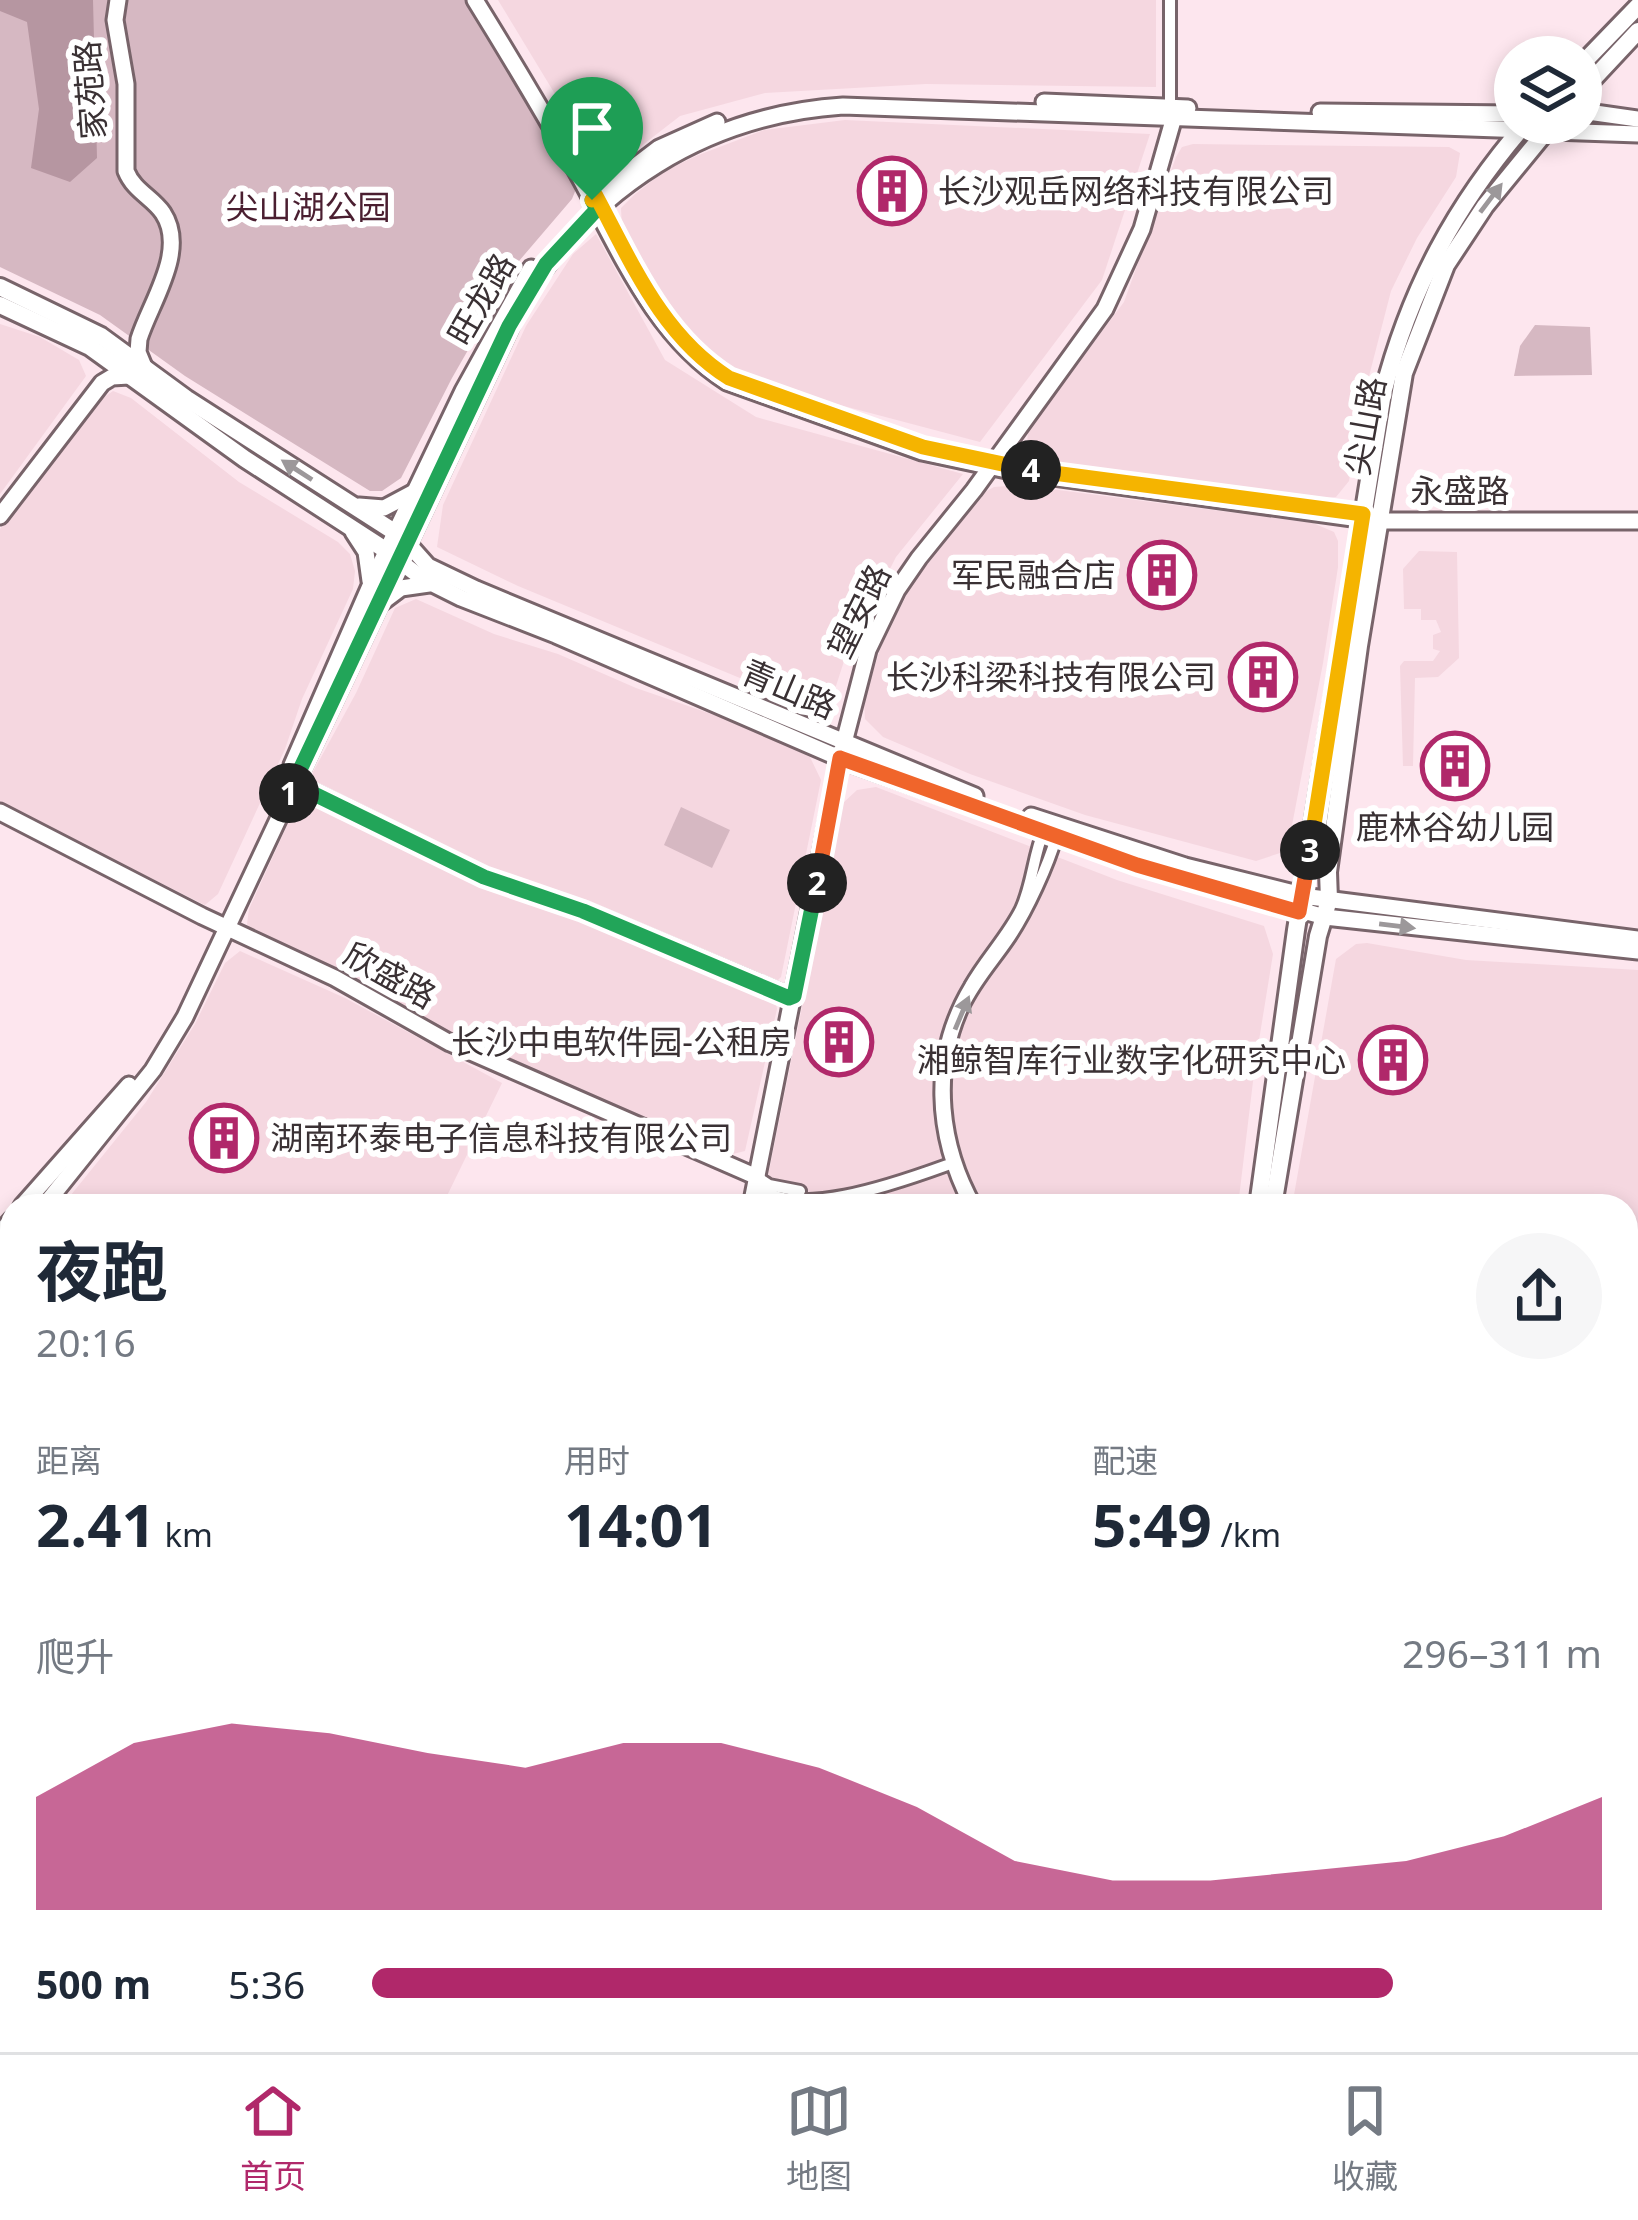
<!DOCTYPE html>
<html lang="zh">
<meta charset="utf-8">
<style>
body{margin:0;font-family:"Noto Sans","Noto Sans SC",sans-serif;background:#f6f6f7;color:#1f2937;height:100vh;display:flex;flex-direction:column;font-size:45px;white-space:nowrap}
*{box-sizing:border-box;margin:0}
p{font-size:39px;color:#747a83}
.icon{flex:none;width:66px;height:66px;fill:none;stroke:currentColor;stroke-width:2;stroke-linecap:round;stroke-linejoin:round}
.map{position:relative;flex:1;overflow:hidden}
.side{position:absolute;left:0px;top:1194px;width:1638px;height:858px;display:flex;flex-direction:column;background:#fff;border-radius:36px 36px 0 0;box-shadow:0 6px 18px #0003}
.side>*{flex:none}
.fabs{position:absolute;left:1494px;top:36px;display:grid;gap:24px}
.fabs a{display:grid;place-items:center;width:108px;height:108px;border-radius:50%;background:#fff;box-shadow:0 6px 18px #0003;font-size:60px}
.pin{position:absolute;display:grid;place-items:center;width:102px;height:102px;color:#fff;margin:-123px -51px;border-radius:50% 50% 50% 0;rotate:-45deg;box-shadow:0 0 12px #0007}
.pin .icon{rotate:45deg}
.km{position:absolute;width:60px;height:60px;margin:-30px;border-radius:50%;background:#222;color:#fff;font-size:33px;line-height:60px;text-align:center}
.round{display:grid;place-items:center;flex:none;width:126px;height:126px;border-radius:63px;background:#f6f6f7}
.headline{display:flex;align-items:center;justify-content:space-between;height:204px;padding:0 36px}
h1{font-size:66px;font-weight:700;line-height:90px}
.stats{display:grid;grid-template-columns:repeat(3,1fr);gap:18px;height:204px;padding:12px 36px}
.stats div{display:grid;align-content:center}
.stats b{font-size:60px;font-weight:700}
.stats small{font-size:33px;font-weight:400}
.stats p{font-size:33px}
.chart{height:336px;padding:24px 36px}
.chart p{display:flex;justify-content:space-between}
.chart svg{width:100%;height:216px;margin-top:12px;fill:#b0286a;opacity:.7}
ul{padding:0 36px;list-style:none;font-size:39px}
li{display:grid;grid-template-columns:192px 144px 1fr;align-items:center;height:90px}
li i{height:30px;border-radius:15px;background:#b0286a}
.dock{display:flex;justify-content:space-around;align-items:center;height:168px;border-top:3px solid #e0e1e3;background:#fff;font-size:33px;color:#747a83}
.dock a{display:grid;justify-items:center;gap:6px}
.dock .on{color:#b0286a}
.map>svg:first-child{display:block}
.built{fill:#f5d7e0}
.green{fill:#d6b8c2}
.water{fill:#b696a1}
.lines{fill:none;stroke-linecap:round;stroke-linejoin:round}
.street-casing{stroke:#78646a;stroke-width:16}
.secondary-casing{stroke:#78646a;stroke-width:21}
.primary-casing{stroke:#78646a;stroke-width:22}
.highway-casing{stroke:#78646a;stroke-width:24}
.street{stroke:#fff;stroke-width:10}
.secondary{stroke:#fff;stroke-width:15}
.primary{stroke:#fff;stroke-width:16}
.highway{stroke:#fff;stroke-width:18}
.oneway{fill:#9c989a}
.split-1-casing{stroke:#fff;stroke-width:24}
.split-2-casing{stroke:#fff;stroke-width:24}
.split-3-casing{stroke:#fff;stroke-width:24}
.split-4-casing{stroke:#fff;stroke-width:24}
.split-5-casing{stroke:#fff;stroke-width:24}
.split-1{stroke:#22a559;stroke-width:15}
.split-2{stroke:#22a559;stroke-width:15}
.split-3{stroke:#f0652b;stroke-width:15}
.split-4{stroke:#f5b400;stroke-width:15}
.split-5{stroke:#f5b400;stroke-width:15}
.labels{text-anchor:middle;stroke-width:12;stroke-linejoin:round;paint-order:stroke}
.street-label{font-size:33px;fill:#3a3134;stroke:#fff}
.poi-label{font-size:33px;fill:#3a3134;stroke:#fff;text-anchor:end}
.park-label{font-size:33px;fill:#4a1e30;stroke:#fff}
</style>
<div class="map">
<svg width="1638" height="2052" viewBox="0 0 1638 2052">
<rect width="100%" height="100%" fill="#fde6ee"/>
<g class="built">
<polygon points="498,0 1156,0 1156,87 926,84 765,93 680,116 604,175"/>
<polygon points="845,120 1150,134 1102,280 980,442 768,386 720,364 679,324 622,228 621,208 634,195 663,172 696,156 764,130"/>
<polygon points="1193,144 1449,147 1460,153 1456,177 1417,238 1391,291 1359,415 1349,481 1336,497 1314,499 1043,462 1033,457 1027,447 1028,430 1124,302 1176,157 1182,147"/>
<polygon points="596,234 665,360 756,417 963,474 896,557 845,658 827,714 518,586 437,547 443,505 526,326 573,254"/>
<polygon points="0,324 40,337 79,360 86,376 0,494"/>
<polygon points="113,391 131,398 239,482 338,542 350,554 355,571 353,589 302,699 285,749 218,894 205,905 0,803 0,529 100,400"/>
<polygon points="1020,485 1313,523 1334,532 1338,541 1338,567 1323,663 1289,841 1280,853 1256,861 1085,815 970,774 883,737 865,719 864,701 880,649 912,584 985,492 994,487"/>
<polygon points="1419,551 1457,552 1459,658 1438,677 1415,678 1413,766 1403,766 1400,666 1404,661 1433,661 1440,651 1433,649 1433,635 1441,632 1436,620 1421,620 1421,609 1404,609 1403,569"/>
<polygon points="416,599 494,634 558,654 636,688 746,726 810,757 821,780 781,977 777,981 487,870 313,782 313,772 356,693 395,608"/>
<polygon points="876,787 1117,880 1264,926 1273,954 1255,1065 1238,1206 762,1206 843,803 857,790"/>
<polygon points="307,794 483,881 580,915 775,997 777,1009 745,1151 729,1155 715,1151 437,1029 253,933 247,924 249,909 301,795"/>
<polygon points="1367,943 1466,960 1638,970 1638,1316 1626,1316 1626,1206 1292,1206 1336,959 1356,944"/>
<polygon points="240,951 345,998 502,1083 442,1206 62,1206 146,1102 195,1024 225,963"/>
<rect x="1626" y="1336" width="12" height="354"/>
<polygon points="0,1394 12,1399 12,1751 0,1751"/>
</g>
<g class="green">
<polygon points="0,0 466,0 552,142 576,189 572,199 519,261 452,378 401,478 382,491 370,491 185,376 100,315 0,267"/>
<polygon points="1535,325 1590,327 1592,375 1514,376 1520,346"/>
<polygon points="681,807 730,830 712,868 664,845"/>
<polygon points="0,1519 12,1519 12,1662 0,1663"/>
<polygon points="128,2040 808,2040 863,2052 110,2052"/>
</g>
<polygon class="water" points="0,0 93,0 97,158 70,182 31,168 39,109 27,22 0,11"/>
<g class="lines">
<defs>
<g id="street">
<polyline points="1170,107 1170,0"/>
<polyline points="303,770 304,782 310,788 485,874 584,908 794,996"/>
<polyline points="757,1177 769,1185 800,1191"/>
<path d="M 756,1183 C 790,1225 911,1178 953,1163"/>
<path d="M 970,1206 C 933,1135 928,1056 970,986 C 985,959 1007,937 1021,909 C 1033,883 1033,856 1044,830"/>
<path d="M 976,1206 C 942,1146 933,1072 963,1007 C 975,981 994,961 1010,937 C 1028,910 1048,866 1057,835"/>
<polyline points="485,2040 487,2052"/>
<polyline points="808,2040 869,2052"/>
<polyline points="76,2052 90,2040"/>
</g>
<g id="secondary">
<path d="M 118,0 L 115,20 L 126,84 L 126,171 C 134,191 152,197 163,213 C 188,251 150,303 139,339 L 138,352 L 145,369"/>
<path d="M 475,0 C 509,55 542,110 574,167 C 617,243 651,334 727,382 L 922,452 L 1016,472 L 1374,521 L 1638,521"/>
<polyline points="1044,102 1188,108"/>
<polyline points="1581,111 1638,119"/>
<polyline points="1320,112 1515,114"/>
<polyline points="600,193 659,148 717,122"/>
<polyline points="359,506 384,508 414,492"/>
<polyline points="0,516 102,383 112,377 129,376"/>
<polyline points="353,532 366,552 370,581"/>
<polyline points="404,539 428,566 476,589 975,796"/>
<polyline points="394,557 423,579 461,598 556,635 853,764 1137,865 1325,917 1638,951"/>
<polyline points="381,603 401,588 429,584"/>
<polyline points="292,765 373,579 463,391 531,268"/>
<polyline points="0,812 202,916 335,978 450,1043 757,1177"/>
<polyline points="1031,816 1185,866 1310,897 1638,939"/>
<polyline points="22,1206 129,1085"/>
<path d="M 44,1206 L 153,1070 L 185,1017 L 521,304 C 592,187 706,115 843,106 L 1638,134"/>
<polyline points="751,1206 840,758 868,650 897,590 919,558 974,490 1105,309 1142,229 1176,110"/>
<polyline points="0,1233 12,1219"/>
<polyline points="0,1258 12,1244"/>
<polyline points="0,1298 12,1302"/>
<polyline points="1626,1328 1638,1329"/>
<polyline points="0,1373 12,1378"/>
<polyline points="1626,1703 1638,1704"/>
<polyline points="1626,1767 1638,1767"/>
</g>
<g id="primary">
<polyline points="1581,65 1638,6"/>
<polyline points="1581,92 1638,31"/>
<polyline points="0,287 101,336 187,399 396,533"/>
<polyline points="0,305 90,347 245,459 387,551"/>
<path d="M 1258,1206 L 1296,930 L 1383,393 C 1410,289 1455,205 1526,123"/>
<polyline points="1273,1206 1318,936 1329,900 1328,872 1359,646 1404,373 1446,265 1485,206 1553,123"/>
</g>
<g id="highway">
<polyline points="0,1326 12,1331"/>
<polyline points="0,1352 12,1357"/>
<polyline points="1626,1725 1638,1725"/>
<polyline points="1626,1745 1638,1745"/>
</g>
</defs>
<use href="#street" class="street-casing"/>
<use href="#secondary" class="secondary-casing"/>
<use href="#primary" class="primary-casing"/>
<use href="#highway" class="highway-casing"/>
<use href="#street" class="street"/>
<use href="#secondary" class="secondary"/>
<use href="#primary" class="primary"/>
<use href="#highway" class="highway"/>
</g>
<defs><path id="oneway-solid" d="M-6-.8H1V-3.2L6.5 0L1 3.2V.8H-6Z" transform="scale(3)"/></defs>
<g class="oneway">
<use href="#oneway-solid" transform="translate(1491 198) rotate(-53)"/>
<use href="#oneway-solid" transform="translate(297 470) rotate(-147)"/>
<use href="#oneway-solid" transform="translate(1397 926) rotate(7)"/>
<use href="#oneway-solid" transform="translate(962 1013) rotate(-67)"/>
</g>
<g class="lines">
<defs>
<polyline id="split-1" points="289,793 509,326 546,264 597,209 592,200"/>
<polyline id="split-2" points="289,793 288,796 297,790 308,791 484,877 583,911 789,998 794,996 817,883"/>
<polyline id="split-3" points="817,883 840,758 1137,865 1299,912 1310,850"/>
<polyline id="split-4" points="1031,470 1363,514 1310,850"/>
<path id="split-5" d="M 592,200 L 596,196 C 632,263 662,336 729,378 L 923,447 L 1031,470"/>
</defs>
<use href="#split-1" class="split-1-casing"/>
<use href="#split-2" class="split-2-casing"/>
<use href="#split-3" class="split-3-casing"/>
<use href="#split-4" class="split-4-casing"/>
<use href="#split-5" class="split-5-casing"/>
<use href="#split-1" class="split-1"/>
<use href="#split-2" class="split-2"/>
<use href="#split-3" class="split-3"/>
<use href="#split-4" class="split-4"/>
<use href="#split-5" class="split-5"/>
</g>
<defs>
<symbol id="building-ring" viewBox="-11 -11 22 22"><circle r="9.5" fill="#fff" stroke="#b0286a" stroke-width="1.5"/><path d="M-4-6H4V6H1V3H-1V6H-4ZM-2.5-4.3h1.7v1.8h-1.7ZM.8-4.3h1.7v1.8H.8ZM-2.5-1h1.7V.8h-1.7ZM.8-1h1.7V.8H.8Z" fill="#b0286a"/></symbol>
</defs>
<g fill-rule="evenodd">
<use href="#building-ring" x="854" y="153" width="76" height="76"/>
<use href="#building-ring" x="1124" y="537" width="76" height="76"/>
<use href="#building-ring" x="1225" y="639" width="76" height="76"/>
<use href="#building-ring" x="1417" y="728" width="76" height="76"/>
<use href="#building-ring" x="801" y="1004" width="76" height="76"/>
<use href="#building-ring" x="1355" y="1022" width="76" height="76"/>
<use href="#building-ring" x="186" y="1100" width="76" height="76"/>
</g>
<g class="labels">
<g class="street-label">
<text transform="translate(90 90) rotate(-94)" y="12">家苑路</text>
<text transform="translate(481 299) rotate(-60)" y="12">旺龙路</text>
<text transform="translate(1365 426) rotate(-80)" y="12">尖山路</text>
<text x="1460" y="503">永盛路</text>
<text transform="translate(859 611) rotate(-64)" y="12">望安路</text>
<text transform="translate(789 689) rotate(23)" y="12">青山路</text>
<text transform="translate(390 975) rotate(29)" y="12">欣盛路</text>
</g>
<g class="poi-label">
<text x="938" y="203" text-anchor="start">长沙观岳网络科技有限公司</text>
<text x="1116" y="587">军民融合店</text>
<text x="1216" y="689">长沙科梁科技有限公司</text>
<text x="1455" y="839" text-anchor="middle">鹿林谷幼儿园</text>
<text x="792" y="1054">长沙中电软件园-公租房</text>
<text x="1346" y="1072">湘鲸智库行业数字化研究中心</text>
<text x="270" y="1150" text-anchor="start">湖南环泰电子信息科技有限公司</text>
</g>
<g class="park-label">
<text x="308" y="219">尖山湖公园</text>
</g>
</g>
</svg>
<div class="fabs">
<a><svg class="icon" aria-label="layers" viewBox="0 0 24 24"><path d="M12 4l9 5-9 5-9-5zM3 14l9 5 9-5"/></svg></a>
</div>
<div class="pin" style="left:592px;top:200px;background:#1e9e55"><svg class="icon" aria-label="arrive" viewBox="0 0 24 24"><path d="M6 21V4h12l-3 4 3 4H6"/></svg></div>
<b class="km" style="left:289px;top:793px">1</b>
<b class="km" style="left:817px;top:883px">2</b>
<b class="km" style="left:1310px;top:850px">3</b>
<b class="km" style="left:1031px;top:470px">4</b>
<section class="side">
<div class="headline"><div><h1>夜跑</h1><p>20:16</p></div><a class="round"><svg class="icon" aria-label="share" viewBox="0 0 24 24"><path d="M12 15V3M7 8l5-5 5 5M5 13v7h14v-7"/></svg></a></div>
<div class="stats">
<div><p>距离</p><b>2.41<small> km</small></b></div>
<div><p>用时</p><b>14:01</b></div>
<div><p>配速</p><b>5:49<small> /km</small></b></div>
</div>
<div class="chart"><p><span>爬升</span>296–311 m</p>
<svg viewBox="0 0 160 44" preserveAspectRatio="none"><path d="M0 44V21L10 10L20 6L30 8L40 12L50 15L60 10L70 10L80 15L90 23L100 34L110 38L120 38L130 36L140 34L150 29L160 21V44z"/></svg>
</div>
<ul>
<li><b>500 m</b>5:36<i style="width:83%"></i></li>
</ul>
</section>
</div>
<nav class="dock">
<a class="on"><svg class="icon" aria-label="home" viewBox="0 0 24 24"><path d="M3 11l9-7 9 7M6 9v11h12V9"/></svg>首页</a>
<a><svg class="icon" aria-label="map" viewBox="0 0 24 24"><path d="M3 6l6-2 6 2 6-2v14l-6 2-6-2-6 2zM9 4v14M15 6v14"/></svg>地图</a>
<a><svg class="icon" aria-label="saved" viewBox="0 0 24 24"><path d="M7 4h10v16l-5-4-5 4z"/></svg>收藏</a>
</nav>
